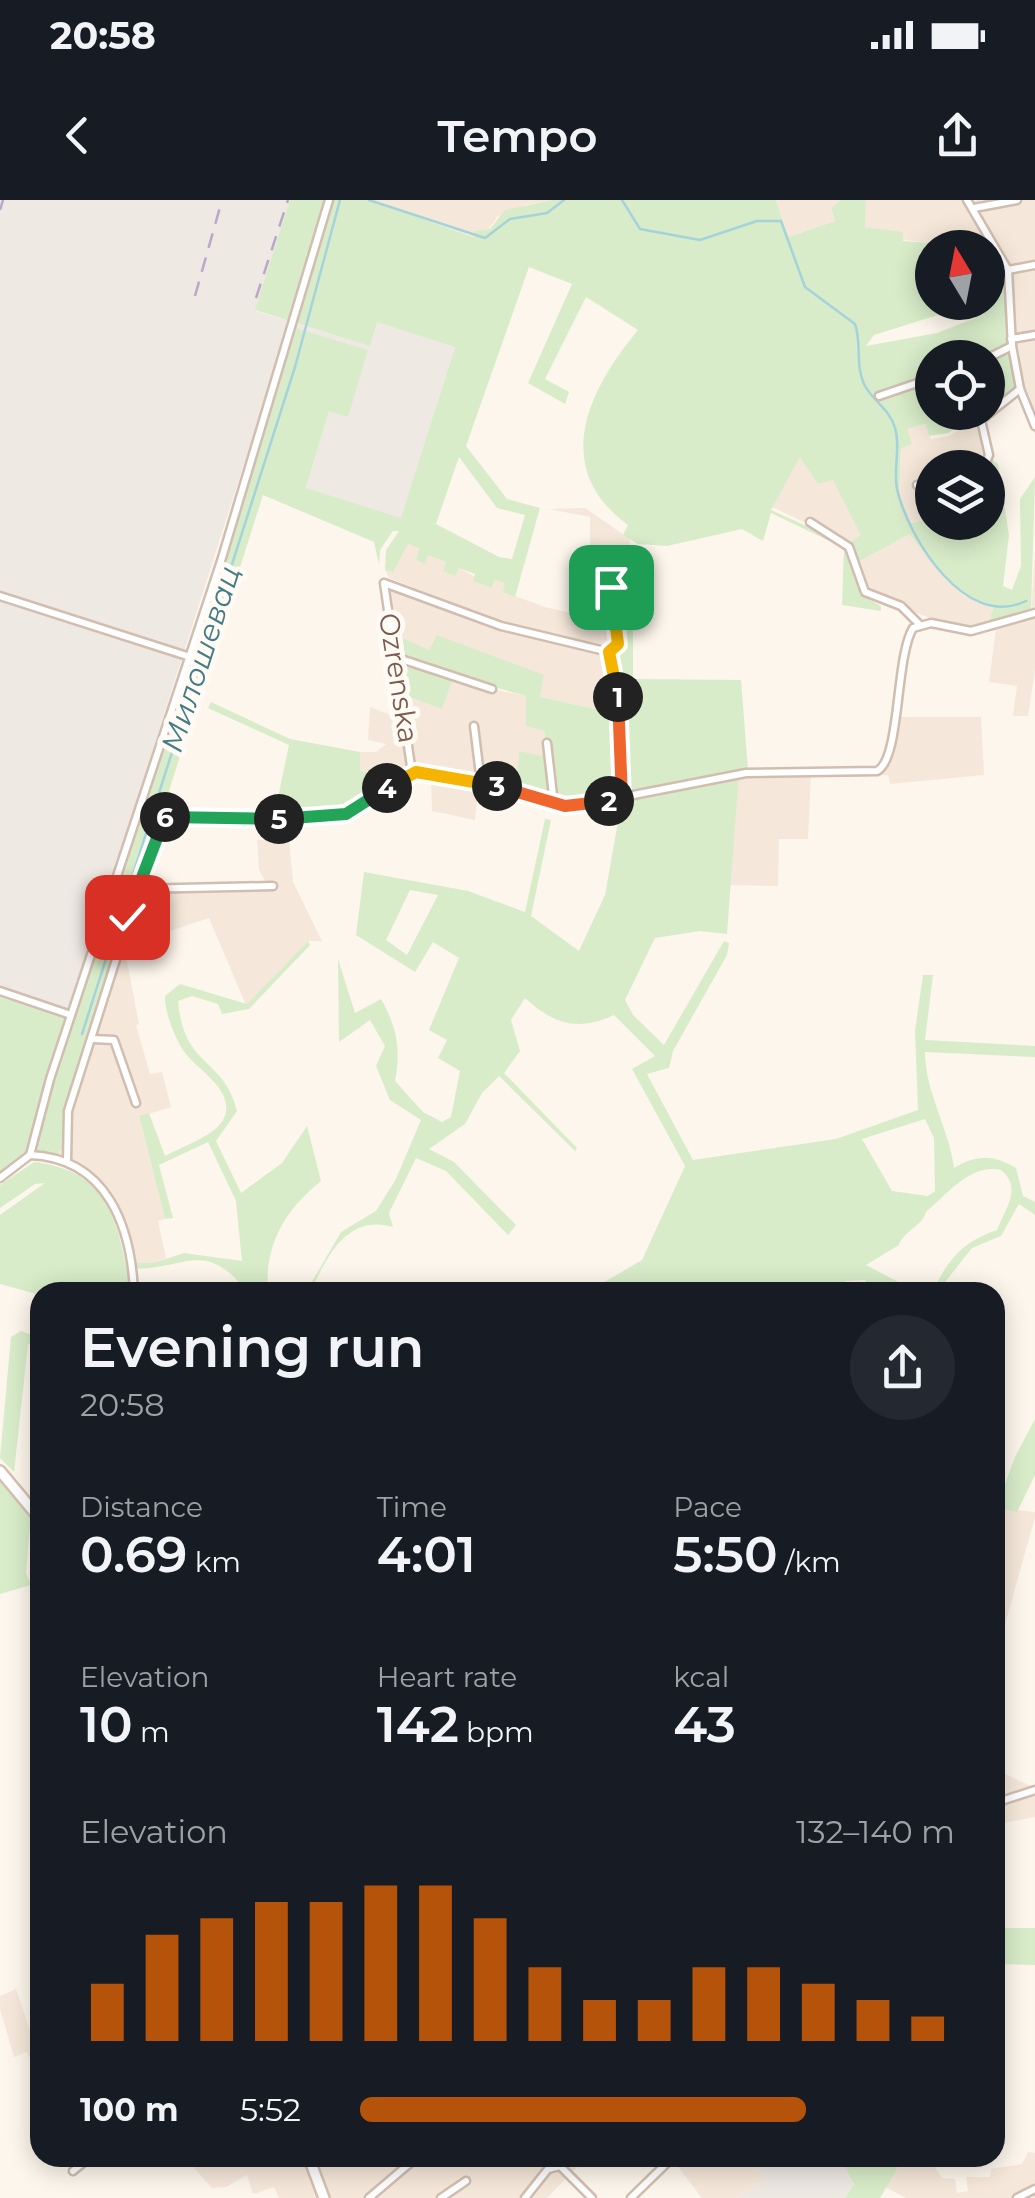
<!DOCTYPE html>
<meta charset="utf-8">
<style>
body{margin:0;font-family:Montserrat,sans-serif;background:#242831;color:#f1f3f6;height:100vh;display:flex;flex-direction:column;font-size:38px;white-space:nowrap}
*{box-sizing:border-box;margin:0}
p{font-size:32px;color:#9ea1a6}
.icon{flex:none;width:55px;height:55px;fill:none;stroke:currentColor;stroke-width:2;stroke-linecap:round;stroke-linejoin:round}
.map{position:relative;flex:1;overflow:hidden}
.panel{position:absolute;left:30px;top:1082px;width:975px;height:885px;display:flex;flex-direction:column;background:#171b24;border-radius:30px;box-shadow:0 5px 25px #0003}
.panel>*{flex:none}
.needle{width:65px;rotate:350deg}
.controls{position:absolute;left:915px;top:30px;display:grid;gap:20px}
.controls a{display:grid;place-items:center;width:90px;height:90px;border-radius:50%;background:#171b24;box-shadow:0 5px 25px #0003;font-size:50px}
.pin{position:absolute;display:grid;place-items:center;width:85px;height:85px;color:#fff;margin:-42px;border-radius:20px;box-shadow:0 5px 15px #0006}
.km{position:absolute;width:50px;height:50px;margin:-25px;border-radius:50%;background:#222;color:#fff;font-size:28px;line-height:50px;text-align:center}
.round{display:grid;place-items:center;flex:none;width:105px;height:105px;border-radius:52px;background:#242831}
.summary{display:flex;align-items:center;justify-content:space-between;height:170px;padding:0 50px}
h1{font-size:55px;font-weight:600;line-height:75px}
.stats{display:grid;grid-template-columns:repeat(3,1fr);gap:15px;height:170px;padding:10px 50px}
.stats div{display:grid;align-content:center}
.stats b{font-size:50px;font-weight:600}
.stats small{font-size:28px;font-weight:400}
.stats p{font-size:28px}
.chart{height:280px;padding:20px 50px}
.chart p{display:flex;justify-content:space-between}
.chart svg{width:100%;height:180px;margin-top:10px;stroke:#b45309;stroke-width:6}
ul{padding:0 50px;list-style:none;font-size:32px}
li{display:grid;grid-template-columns:160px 120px 1fr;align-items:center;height:75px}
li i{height:25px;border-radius:12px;background:#b45309}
.status{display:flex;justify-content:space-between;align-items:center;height:70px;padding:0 50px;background:#171b24;direction:ltr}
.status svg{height:28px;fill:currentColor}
header{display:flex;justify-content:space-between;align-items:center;height:130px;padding:0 50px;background:#171b24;font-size:45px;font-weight:600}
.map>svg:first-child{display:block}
.residential{fill:#f5e8da}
.industrial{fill:#efe9e4}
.green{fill:#d8ecc9;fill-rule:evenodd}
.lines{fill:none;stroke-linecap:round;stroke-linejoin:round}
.stream{stroke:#a5d3da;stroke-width:2.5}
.minor-casing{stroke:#d1beb0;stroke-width:11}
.secondary-casing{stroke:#d6c0b0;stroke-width:14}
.minor{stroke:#fff;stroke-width:6}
.secondary{stroke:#fff;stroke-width:9}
.rail{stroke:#b9a8c9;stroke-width:2.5;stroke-dasharray:15 10;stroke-linecap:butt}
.split-1-casing{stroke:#fff;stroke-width:20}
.split-2-casing{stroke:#fff;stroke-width:20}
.split-3-casing{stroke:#fff;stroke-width:20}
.split-4-casing{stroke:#fff;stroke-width:20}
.split-5-casing{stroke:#fff;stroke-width:20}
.split-6-casing{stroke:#fff;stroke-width:20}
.split-7-casing{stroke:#fff;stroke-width:20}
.split-1{stroke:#f5b400;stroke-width:12}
.split-2{stroke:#f0652b;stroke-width:12}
.split-3{stroke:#f0652b;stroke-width:12}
.split-4{stroke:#f5b400;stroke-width:12}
.split-5{stroke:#22a559;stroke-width:12}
.split-6{stroke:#22a559;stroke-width:12}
.split-7{stroke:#22a559;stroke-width:12}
.labels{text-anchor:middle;stroke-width:10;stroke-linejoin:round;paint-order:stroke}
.street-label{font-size:28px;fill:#7a5c4d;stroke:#fffaf3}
.water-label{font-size:30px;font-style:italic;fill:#437c86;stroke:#fffaf3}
</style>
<div class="status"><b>20:58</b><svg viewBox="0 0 49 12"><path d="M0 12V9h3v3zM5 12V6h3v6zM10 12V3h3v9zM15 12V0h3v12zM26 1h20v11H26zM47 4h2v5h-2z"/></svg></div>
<header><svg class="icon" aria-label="back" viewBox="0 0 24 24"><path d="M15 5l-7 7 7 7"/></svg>Tempo<svg class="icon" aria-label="share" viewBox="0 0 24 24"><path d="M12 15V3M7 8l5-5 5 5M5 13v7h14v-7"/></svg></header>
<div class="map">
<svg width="1035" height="1998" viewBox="0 0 1035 1998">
<rect width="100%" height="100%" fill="#fdf6ec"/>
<g class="residential">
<polygon points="370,0 552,0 525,5 497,17 489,29 474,37"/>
<polygon points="776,0 841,0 831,8 835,21 788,37"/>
<polygon points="866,0 1035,0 1035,235 1014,183 1004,77 988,85 988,48 945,47 945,44 903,40 903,33 865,27"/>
<polygon points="980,217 978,226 998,305 988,307 988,268 932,268 932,319 910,323 899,298 901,247 907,229 927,224 931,239 949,236"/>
<polygon points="800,257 833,279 862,335 849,343 772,307"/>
<polygon points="585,308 630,339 626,391 615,390 614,370 605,371 603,389 587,388 588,377 576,375 578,352 590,353 590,317 549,309"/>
<polygon points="910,334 946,380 964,396 995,407 987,423 972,428 947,425 865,392 858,362"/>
<polygon points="407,343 419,347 416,360 427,354 446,362 455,375 459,368 493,387 495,380 506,383 504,392 545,407 613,423 611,512 539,497 544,476 438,436 430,451 394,434 389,387 493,426 495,419 389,378 385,370 393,372"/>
<polygon points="1035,350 1035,470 1028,516 1013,516 1017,486 989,482 996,428 1031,417"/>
<polygon points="452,481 526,496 545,531 542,557 519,552 516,589 479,580 475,620 432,611 431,578 360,571 360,552 376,552 386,544 368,540 370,507 409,522 406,496 442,509"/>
<polygon points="897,517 981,517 984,575 890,584 888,575 811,575 808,639 779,639 778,686 728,685 739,571 802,574 802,569 876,569 889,553 895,552"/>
<polygon points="289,639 293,682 322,741 308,741 246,805 209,718 155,736 138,693 140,684 267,684 259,670 257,640"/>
<polygon points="123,741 139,824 136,825 150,874 162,872 171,907 139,917 165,1019 158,1021 166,1058 153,1063 132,1062 104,985 85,969 60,960 58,949 70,947 69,918"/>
<polygon points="999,1308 1035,1312 1035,1317 998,1450 995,1311"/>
<polygon points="1001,1572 1035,1588 1035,1617 1004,1623 999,1599 995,1600 995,1575"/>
<polygon points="16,1789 35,1845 40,1844 40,1880 27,1852 14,1857 0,1809 0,1796"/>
<polygon points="1028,1952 1035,1953 1035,1998 1022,1993 1013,1998 906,1998 885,1987 903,1958 929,1958 942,1978 955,1979 957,1993 968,1991 966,1977 990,1977 991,1969 1022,1964"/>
<polygon points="185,1958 239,1959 586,1958 547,1998 279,1998 274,1987 253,1994 247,1975 226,1987 212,1988"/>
<polygon points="676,1958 747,1958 766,1979 736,1998 702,1998 673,1960"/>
</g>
<g class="industrial">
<polygon points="0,0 290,0 256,111 369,145 376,121 455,146 402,319 306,289 329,210 348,216 288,126 67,818 0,797"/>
<polygon points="747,1958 840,1958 854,1984 845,1998 736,1998 766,1979"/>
</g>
<g class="green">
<path d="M 290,0 L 370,0 L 473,37 L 475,31 L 490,29 L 505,10 L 552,0 L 776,0 L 788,37 L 835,21 L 831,8 L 841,0 L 866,0 L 865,27 L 903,32 L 903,41 L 945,44 L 932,48 L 932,102 L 939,103 L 938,115 L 874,135 L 866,146 L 937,133 L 983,115 L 988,85 L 1005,77 L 1006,132 L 1016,188 L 988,208 L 988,158 L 932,158 L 932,212 L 982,213 L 948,233 L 929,236 L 926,224 L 907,229 L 912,244 L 901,248 L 899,298 L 911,323 L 932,319 L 932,322 L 988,322 L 988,307 L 998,304 L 988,264 L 991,259 L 998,264 L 1009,335 L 1003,386 L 1012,390 L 1021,366 L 1020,299 L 1035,277 L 1031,410 L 988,423 L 994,407 C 951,391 937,369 910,334 L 858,362 L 849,343 L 861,335 L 833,280 L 818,284 L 800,257 L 771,310 L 846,344 L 861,395 L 881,406 L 881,411 L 842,405 L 844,348 L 771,313 L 763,341 L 742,329 L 667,346 L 638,344 L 623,335 L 628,325 C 550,268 588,190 638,130 L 586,97 L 545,179 L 569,192 L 565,204 L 528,183 L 572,84 L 529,67 L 466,246 L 507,299 L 540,308 L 515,397 L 503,392 L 505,383 L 495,380 L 492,388 L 473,381 L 475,374 L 459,368 L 455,376 L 443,371 L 446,362 L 428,355 L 425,364 L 416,360 L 419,348 L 408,344 L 393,372 L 385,370 L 386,350 L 399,331 L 393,331 L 380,350 L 379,365 L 374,342 L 263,295 L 65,918 L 65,948 L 59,950 L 60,960 L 36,955 L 33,946 L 52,879 L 242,297 L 292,127 L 368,150 L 348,217 L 329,211 L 306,288 L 401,318 L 455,147 L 377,122 L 370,146 L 255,110 ZM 459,257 L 497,308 L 525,315 L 512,359 L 499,357 L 436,324 Z"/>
<path d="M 613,423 L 633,425 L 633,479 L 741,480 L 748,570 L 739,572 L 727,734 L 700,731 L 655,738 L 625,800 L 633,815 L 664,845 L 724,741 L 729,743 L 727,755 L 673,851 L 669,868 L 647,874 L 693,960 L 836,939 L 918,910 L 915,831 L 923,775 L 933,775 L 925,840 L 1035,846 L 1035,857 L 925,852 C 925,892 949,928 954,968 C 977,955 992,954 1016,968 L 1023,996 L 1035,1002 L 1035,1015 L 1019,1004 L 1001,1036 L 972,1048 L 942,1086 L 936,1085 C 951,1055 966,1041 997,1030 C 1005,1009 1023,988 1001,970 C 971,963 947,994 926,1012 C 922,1027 904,1030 899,1045 L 866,1065 L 917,1092 L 869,1092 L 865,1080 L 846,1081 L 835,1092 L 595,1092 L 601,1084 L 642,1060 L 685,966 L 632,869 L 655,856 L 614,815 C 578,832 553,824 525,798 L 511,820 L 520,851 L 504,873 L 577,948 L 575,951 L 499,876 L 482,893 L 465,924 L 429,949 L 454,962 L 516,1025 L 508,1035 L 446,971 L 416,958 L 389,1013 L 393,1027 C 349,1014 329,1053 313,1086 L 323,1092 L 306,1092 L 341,1032 L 376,1011 L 396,979 L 421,920 L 390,900 L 376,866 L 385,846 L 370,820 L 339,842 L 338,759 L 355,813 L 381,799 C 397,827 401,850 395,881 L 423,912 L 442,922 L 451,917 L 460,871 L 438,858 L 447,840 L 429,830 L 459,758 L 433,742 L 415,772 L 356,735 L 364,672 L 468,691 L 525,712 L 545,619 L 551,620 L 531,716 L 579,751 L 605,695 L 621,605 L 622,598 C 582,607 554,604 516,589 L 519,551 L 542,556 L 545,531 L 526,526 L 526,496 L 454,476 L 442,509 L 406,496 L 394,434 L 429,450 L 437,435 L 544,475 L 540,497 L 610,512 L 615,488 ZM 410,690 L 438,695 L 407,755 L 386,740 ZM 925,919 L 934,938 L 935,991 L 928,996 L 892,991 L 862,939 Z"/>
<polygon points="211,502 290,539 360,552 360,571 402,576 335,615 274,617 289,545 208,508"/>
<path d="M 308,741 L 310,745 L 249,809 L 222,814 L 218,804 L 192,796 L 178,801 C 184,869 224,857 237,911 L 216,941 L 241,993 L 282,963 L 307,926 L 321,981 C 285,1010 264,1045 268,1092 L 247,1092 C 206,1039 187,1068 135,1069 L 132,1062 L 153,1063 L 184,1053 L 242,1061 L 236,1001 L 208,942 L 159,965 L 173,1018 L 165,1019 L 139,916 L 149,913 L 165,956 C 181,947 216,936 224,918 C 236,891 199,871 186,854 C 176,842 164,811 165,796 L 180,784 L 247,804 Z"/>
<polygon points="0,797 67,818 26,956 0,978"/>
<path d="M 34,962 C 112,971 119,1026 131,1092 L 40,1095 L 0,1084 L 0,1015 L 45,983 L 35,984 L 0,1008 L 0,985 Z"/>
<polygon points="21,1131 40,1138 40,1148 28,1144 14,1272 0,1258 11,1137"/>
<polygon points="1035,1219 1035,1275 1017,1312 1000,1308 995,1311 1015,1257"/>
<polygon points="0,1280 31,1315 26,1373 31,1385 0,1394"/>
<polygon points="995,1723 1006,1728 1035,1728 1035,1765 995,1764"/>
<polygon points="840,1958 903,1958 880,1998 845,1998 854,1984"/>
</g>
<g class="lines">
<g class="stream">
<polyline points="369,0 485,38 510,19 547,13 564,0"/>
<path d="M 622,0 L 640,29 L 700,40 L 757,21 L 781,21 L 805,87 L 855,124 C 862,144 855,165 864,184 C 872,201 890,209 895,228 C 901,247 893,268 897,289 C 908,337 965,431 1026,401"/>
<polyline points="82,834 295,167 340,0"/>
</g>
<defs>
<g id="minor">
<polyline points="967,0 1008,70 1012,146 1020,189 1035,226"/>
<polyline points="974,8 1017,0"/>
<polyline points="1008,70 1035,65"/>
<polyline points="1011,139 1035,135"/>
<polyline points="988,158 1012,146"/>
<polyline points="879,196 932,178"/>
<polyline points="984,268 989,255 981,220 1020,189"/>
<polyline points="917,285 932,281"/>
<polyline points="810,322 849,347 865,392 901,406 918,423"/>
<polyline points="611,381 618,444 609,452 612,477 618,488 623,599"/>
<polyline points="0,396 187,456"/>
<polyline points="395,457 492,489"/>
<polyline points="474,526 481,583"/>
<polyline points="547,543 554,604"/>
<polyline points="412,573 384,383 501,426 609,452"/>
<polyline points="137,689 273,686"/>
<polyline points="0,791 71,815"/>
<polyline points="92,839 114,840 136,903"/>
<polyline points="30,955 50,879 221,361 329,0"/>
<path d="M 67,962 L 68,911 L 159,624 L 169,615 L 231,620 L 332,616 L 357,609 L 401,577 L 417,572 L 577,606 L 746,573 L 877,571 C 901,559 895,458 913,428 L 931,423 L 971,431 L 1035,413"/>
<path d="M 0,978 L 30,955 C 107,958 131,1026 134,1092"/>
<polyline points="995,1603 1035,1590"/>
<polyline points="73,1971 89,1958"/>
<polyline points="369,1998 416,1958"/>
<polyline points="441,1998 466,1981"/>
<polyline points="525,1998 548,1969 560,1966 592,1998"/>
<polyline points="631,1998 672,1958"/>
<polyline points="1017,1998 1035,1989"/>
</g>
<g id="secondary">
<polyline points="0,1271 40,1319"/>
<polyline points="309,1958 324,1998"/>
</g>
</defs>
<use href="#minor" class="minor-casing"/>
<use href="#secondary" class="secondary-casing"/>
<use href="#minor" class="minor"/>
<use href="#secondary" class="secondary"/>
<g class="rail">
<polyline points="0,10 3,0"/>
<polyline points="195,96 222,0"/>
<polyline points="256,98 288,0"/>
</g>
</g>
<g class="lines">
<defs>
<polyline id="split-1" points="611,387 618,444 609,452 618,497"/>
<polyline id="split-2" points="609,601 622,599 618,497"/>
<polyline id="split-3" points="497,586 565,606 609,601"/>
<polyline id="split-4" points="387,588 416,572 497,586"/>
<polyline id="split-5" points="279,619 346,614 387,588"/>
<polyline id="split-6" points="165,617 279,619"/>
<polyline id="split-7" points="127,717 165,617"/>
</defs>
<use href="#split-1" class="split-1-casing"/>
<use href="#split-2" class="split-2-casing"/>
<use href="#split-3" class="split-3-casing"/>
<use href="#split-4" class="split-4-casing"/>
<use href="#split-5" class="split-5-casing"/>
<use href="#split-6" class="split-6-casing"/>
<use href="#split-7" class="split-7-casing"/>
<use href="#split-1" class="split-1"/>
<use href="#split-2" class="split-2"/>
<use href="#split-3" class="split-3"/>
<use href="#split-4" class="split-4"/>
<use href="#split-5" class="split-5"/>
<use href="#split-6" class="split-6"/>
<use href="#split-7" class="split-7"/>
</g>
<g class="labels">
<g class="street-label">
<text transform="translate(399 478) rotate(81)" y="10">Ozrenska</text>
</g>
<g class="water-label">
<text transform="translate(201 459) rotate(-72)" y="10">Милошевац</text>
</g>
</g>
</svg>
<div class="controls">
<a><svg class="needle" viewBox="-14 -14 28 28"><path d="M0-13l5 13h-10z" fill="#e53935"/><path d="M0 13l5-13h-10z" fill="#9ea1a6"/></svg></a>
<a><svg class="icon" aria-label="locate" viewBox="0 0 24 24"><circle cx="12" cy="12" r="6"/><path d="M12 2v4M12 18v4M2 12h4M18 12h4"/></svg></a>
<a><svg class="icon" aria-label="layers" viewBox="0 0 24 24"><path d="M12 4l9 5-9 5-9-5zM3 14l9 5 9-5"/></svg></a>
</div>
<div class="pin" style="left:611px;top:387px;background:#1e9e55"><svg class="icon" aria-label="arrive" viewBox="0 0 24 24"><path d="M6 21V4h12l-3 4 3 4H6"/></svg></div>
<div class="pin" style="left:127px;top:717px;background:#d93025"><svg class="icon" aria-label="check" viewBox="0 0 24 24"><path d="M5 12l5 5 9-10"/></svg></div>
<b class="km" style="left:618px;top:497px">1</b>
<b class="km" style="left:609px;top:601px">2</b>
<b class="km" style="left:497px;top:586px">3</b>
<b class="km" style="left:387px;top:588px">4</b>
<b class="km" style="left:279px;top:619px">5</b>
<b class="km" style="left:165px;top:617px">6</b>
<section class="panel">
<div class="summary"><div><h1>Evening run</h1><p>20:58</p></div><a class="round"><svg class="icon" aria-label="share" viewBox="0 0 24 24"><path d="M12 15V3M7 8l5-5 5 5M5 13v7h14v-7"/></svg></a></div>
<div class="stats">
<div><p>Distance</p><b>0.69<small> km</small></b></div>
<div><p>Time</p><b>4:01</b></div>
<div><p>Pace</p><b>5:50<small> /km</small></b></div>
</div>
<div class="stats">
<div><p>Elevation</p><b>10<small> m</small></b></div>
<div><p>Heart rate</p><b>142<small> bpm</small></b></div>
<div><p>kcal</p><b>43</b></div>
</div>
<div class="chart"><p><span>Elevation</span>132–140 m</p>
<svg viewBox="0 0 160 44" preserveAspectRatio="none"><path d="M5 44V30M15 44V18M25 44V14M35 44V10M45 44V10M55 44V6M65 44V6M75 44V14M85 44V26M95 44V34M105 44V34M115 44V26M125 44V26M135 44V30M145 44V34M155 44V38"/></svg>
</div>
<ul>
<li><b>100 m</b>5:52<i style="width:75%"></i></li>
</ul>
</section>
</div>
